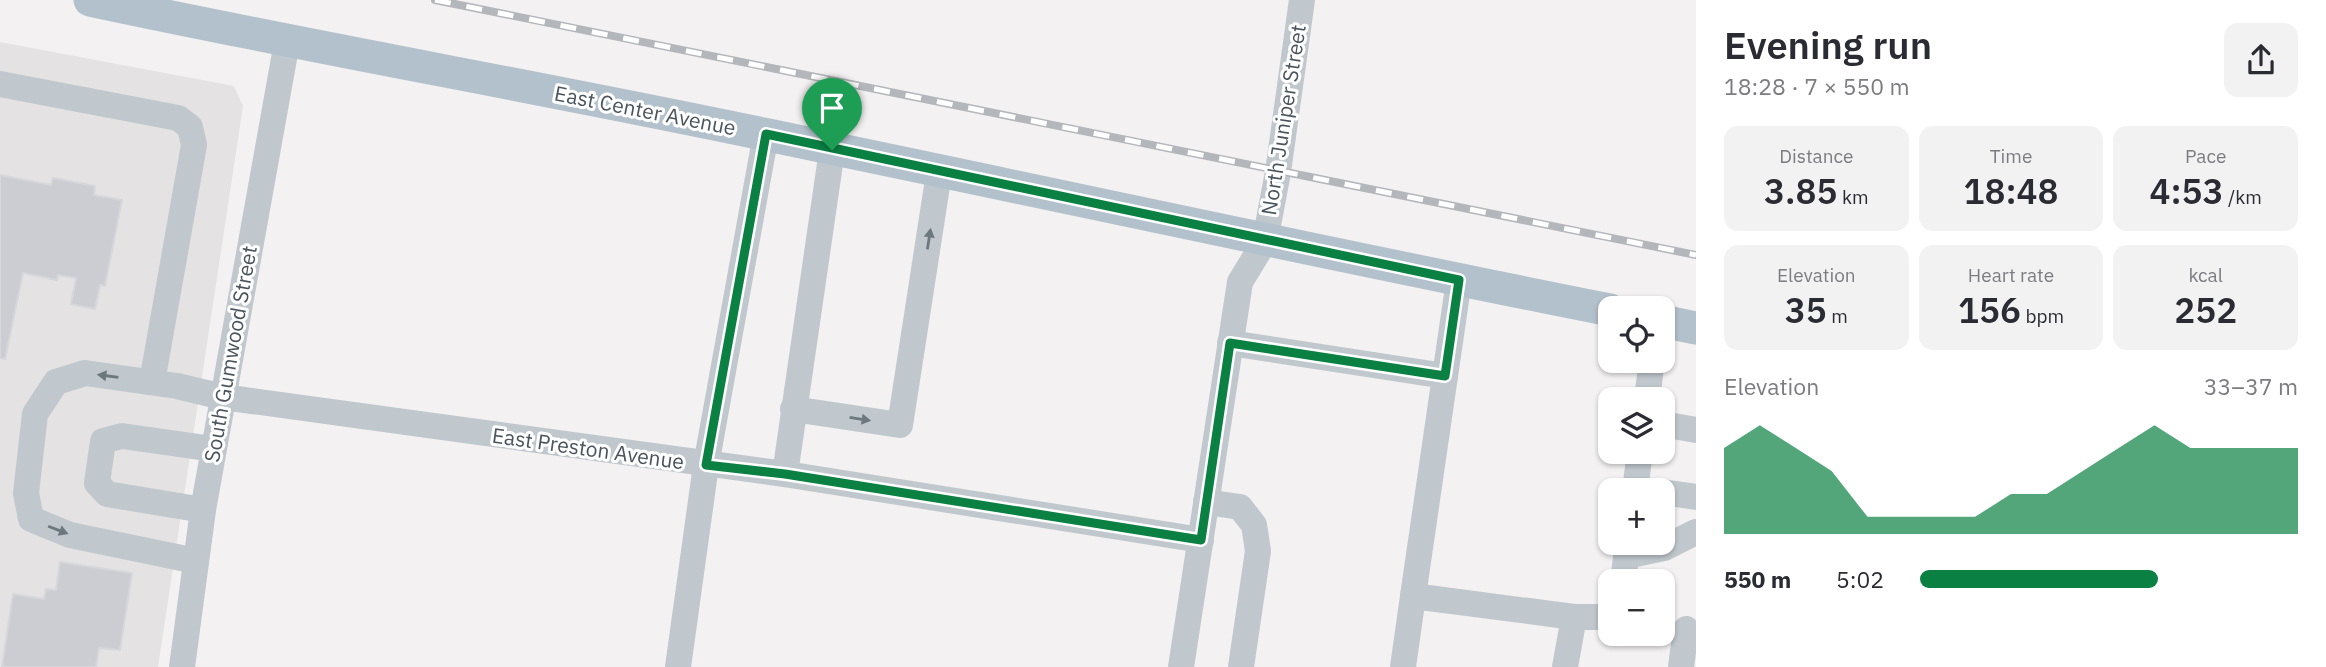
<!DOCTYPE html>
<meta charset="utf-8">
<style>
body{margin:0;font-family:"IBM Plex Sans",sans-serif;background:#f2f2f3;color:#2b2b33;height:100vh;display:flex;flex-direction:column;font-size:26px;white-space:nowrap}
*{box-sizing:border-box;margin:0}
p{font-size:23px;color:#7c7c81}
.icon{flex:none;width:38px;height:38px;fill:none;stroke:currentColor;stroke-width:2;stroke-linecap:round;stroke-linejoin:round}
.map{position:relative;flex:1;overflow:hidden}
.sheet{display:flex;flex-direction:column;background:#fff;width:630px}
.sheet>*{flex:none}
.tools{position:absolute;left:1598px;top:296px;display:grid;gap:14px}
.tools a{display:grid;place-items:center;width:77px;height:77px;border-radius:14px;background:#fff;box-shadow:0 2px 5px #0004;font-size:35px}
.pin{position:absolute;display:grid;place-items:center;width:60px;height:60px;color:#fff;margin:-72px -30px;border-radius:50% 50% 50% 0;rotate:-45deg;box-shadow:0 0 7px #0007}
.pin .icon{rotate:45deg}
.round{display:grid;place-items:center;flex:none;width:74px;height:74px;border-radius:14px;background:#f2f2f3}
.headline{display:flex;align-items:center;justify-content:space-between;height:119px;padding:0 28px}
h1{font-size:38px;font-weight:600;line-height:52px}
.stats{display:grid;grid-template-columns:repeat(3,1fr);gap:10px;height:119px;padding:7px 28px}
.stats div{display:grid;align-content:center;border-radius:14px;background:#f2f2f3;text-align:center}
.stats b{font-size:35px;font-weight:600}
.stats small{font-size:19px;font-weight:400}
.stats p{font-size:19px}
.chart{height:196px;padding:14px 28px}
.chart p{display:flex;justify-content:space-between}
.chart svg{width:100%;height:126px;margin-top:7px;fill:#0b8043;opacity:.7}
ul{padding:0 28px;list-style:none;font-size:23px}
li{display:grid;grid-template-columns:112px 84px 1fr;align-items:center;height:52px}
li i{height:18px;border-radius:9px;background:#0b8043}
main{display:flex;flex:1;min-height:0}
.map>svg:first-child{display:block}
.education{fill:#e4e2e2}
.building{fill:#cbcdd3;stroke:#d5d7db;stroke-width:2}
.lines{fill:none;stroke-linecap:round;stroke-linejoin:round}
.minor{stroke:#c0c8ce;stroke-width:26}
.major{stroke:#b3c1cc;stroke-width:33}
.rail-casing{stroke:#b3b6ba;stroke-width:8}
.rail{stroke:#fff;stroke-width:5;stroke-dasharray:16;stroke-linecap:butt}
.oneway{fill:#6d777e}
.route-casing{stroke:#fff;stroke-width:14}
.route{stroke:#0b8043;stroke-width:9}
.labels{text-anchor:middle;stroke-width:6;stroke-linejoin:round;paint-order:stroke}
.street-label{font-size:21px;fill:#4a545c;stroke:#fff}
</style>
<main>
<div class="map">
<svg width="1696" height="667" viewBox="0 0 1696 667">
<rect width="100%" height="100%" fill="#f3f1f1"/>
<polygon class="education" points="0,42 234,86 243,106 158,667 0,667"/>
<g class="building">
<polygon points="0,175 51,185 53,178 95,186 94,195 122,200 105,286 100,285 95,309 71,304 76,278 58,275 57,280 23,273 5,359 0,358"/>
<polygon points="60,562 132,573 120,650 99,648 96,667 2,667 13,594 44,599 46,589 56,590"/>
</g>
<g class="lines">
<g class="minor">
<polyline points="0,84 178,118 190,127 194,145 152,382"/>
<polyline points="1230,343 1445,376"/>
<polyline points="1647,399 1652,360"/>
<polyline points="793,409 900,425 939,173"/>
<polyline points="1662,424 1696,430"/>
<polyline points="785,474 832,150"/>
<polyline points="1635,490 1640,452"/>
<polyline points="1662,492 1696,497"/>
<polyline points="1206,502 1240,507 1254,525 1258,551 1241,667"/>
<polyline points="203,510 107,494 97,483 103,441 122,436 213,449"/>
<polyline points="1626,556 1664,548 1696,532"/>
<polyline points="196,561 70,535 31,519 26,493 35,414 56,382 85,373 177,386 223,397 785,474 1201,540"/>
<polyline points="1623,581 1628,542"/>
<polyline points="1413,596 1459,280"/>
<polyline points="182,667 203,510 287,42"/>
<polyline points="678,667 706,465 766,134"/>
<polyline points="1181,667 1240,282 1265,241 1278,172 1302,0"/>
<polyline points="1403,667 1413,596 1574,617"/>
<polyline points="1565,667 1574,617 1610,617"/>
<polyline points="1681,667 1686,629"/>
</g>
<g class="major">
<path d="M 90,0 C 314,48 539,87 763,134 C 1045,192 1327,254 1610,310"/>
<polyline points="1662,321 1696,328"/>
</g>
<defs>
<polyline id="rail" points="435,0 1696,255"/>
</defs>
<use href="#rail" class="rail-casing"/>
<use href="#rail" class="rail"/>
</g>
<defs><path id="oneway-solid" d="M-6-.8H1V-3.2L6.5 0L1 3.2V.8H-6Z" transform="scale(1.75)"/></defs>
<g class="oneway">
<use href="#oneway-solid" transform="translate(929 239) rotate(-81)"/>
<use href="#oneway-solid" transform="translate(108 376) rotate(-172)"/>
<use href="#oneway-solid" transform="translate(860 419) rotate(9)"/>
<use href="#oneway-solid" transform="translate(58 530) rotate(21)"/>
</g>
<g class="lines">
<defs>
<polygon id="route" points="766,134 1459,280 1445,376 1230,343 1201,540 785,474 706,465"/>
</defs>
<use href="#route" class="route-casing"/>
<use href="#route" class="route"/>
</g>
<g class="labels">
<g class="street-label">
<text transform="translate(645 111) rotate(11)" y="7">East Center Avenue</text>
<text transform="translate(1284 120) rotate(-81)" y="7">North Juniper Street</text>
<text transform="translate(231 354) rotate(-80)" y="7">South Gumwood Street</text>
<text transform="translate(588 449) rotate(8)" y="7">East Preston Avenue</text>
</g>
</g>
</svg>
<div class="tools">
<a><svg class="icon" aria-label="locate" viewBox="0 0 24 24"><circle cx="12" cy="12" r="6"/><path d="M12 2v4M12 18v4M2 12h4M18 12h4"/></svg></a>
<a><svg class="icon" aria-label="layers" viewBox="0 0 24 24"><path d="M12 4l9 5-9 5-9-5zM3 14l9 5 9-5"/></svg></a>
<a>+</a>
<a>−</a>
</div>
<div class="pin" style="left:832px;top:150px;background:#1e9e55"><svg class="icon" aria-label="arrive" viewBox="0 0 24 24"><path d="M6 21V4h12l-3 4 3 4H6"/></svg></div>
</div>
<section class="sheet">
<div class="headline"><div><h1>Evening run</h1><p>18:28 · 7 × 550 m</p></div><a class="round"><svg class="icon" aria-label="share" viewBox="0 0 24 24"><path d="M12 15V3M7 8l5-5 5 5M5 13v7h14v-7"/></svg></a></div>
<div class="stats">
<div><p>Distance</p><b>3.85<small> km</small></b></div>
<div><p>Time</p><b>18:48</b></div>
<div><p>Pace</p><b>4:53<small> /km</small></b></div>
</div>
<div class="stats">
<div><p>Elevation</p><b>35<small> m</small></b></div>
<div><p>Heart rate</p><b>156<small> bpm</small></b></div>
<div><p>kcal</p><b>252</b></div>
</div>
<div class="chart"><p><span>Elevation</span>33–37 m</p>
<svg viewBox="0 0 160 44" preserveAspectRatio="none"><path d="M0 44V14L10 6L20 14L30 22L40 38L50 38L60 38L70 38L80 30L90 30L100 22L110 14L120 6L130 14L140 14L150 14L160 14V44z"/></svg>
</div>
<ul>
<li><b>550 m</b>5:02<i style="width:63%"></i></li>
</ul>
</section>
</main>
